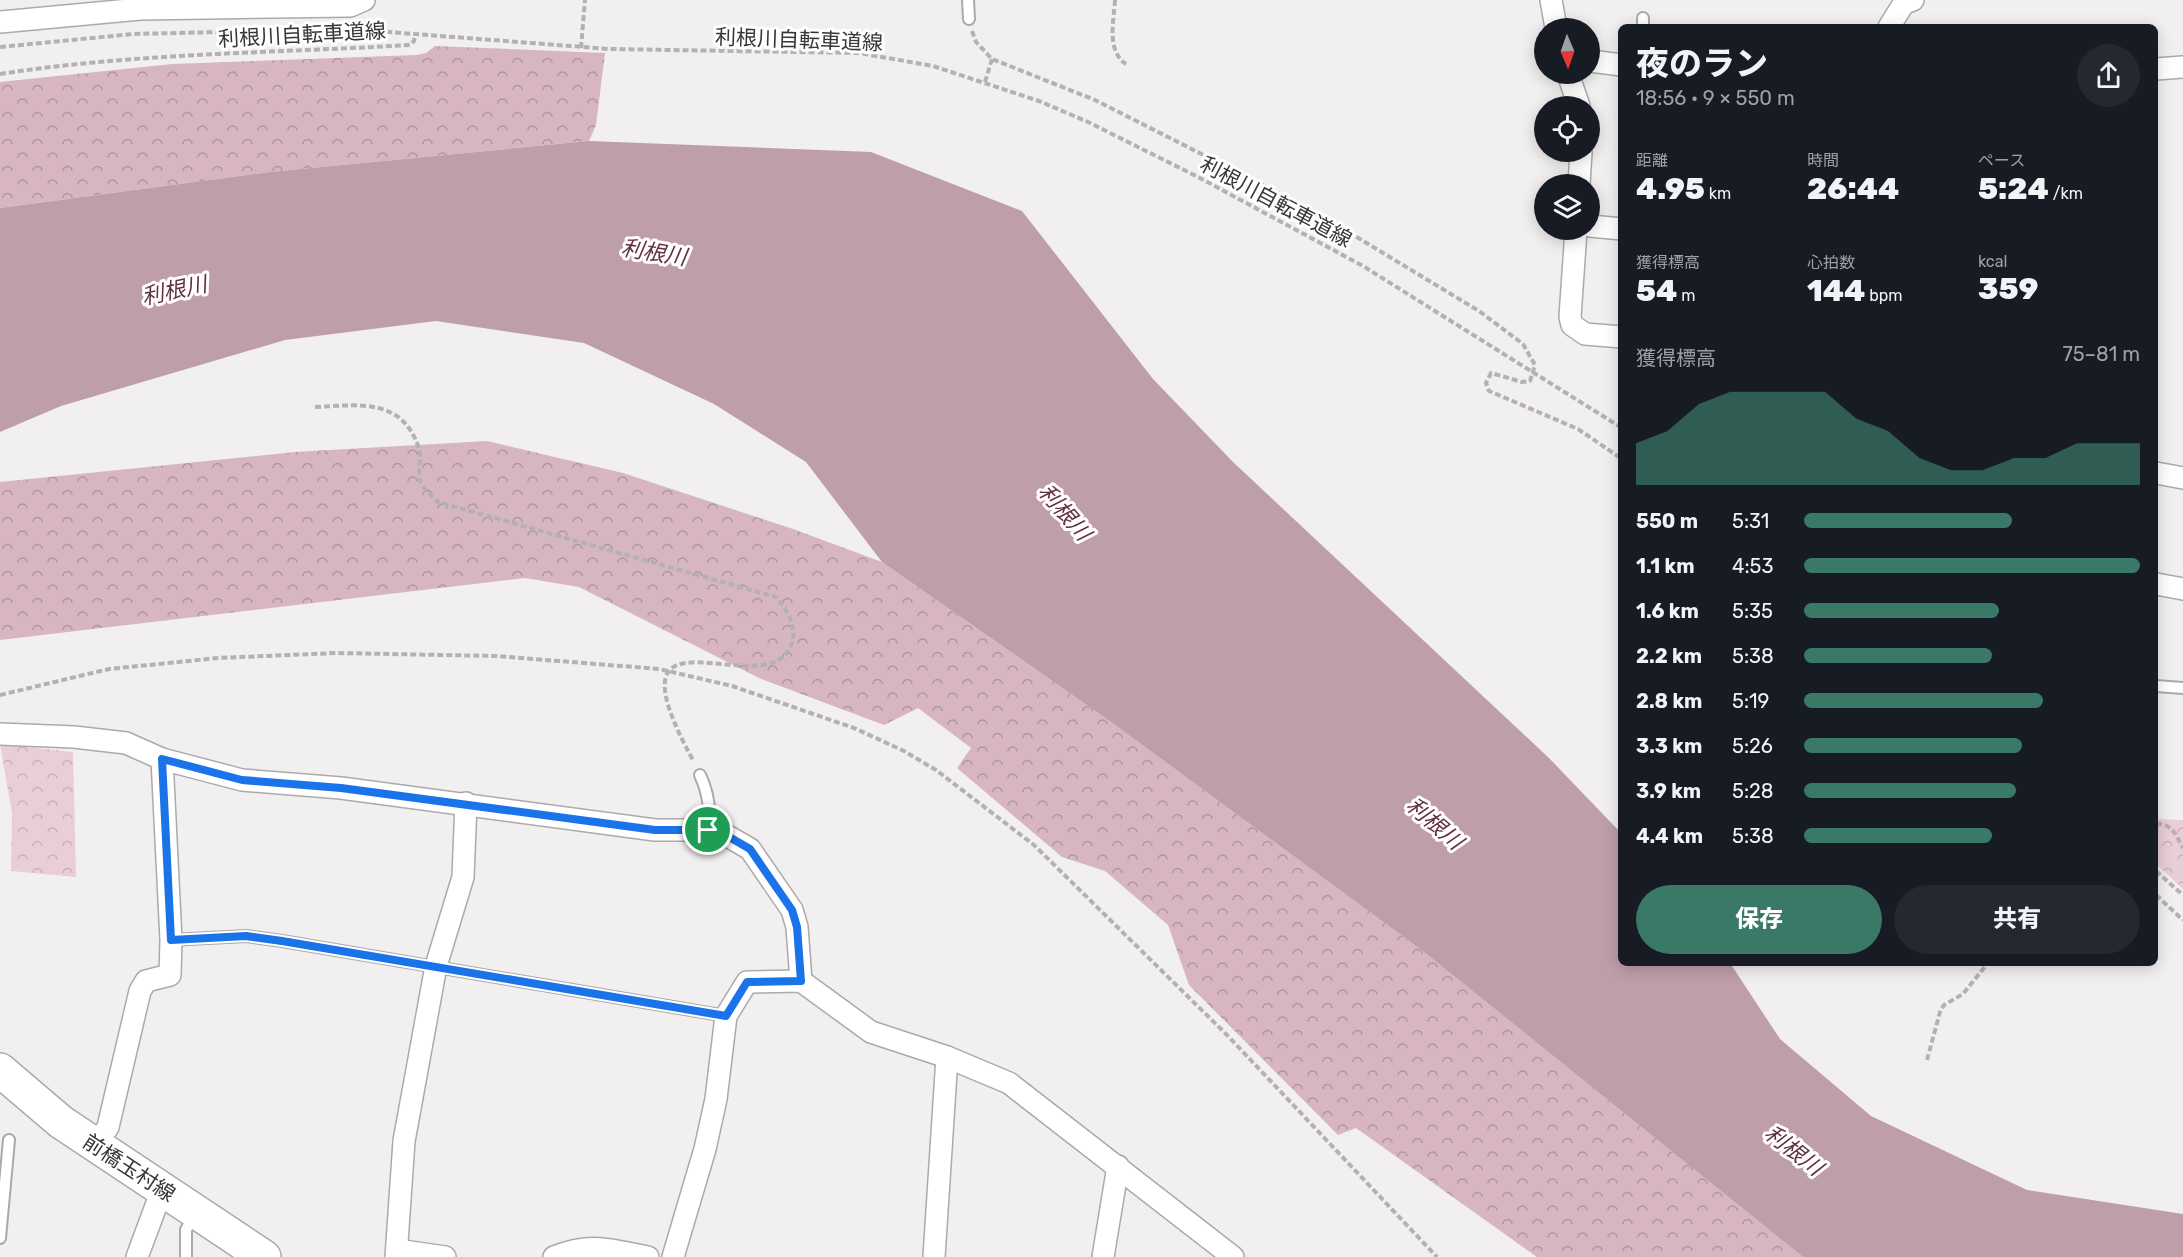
<!DOCTYPE html>
<html lang="ja">
<meta charset="utf-8">
<style>
body{margin:0;font-family:Rubik,"Noto Sans JP",sans-serif;background:#242831;color:#f1f3f6;height:100vh;display:flex;flex-direction:column;font-size:22px;white-space:nowrap}
*{box-sizing:border-box;margin:0}
p{font-size:20px;color:#9ea1a6}
.icon{flex:none;width:33px;height:33px;fill:none;stroke:currentColor;stroke-width:2;stroke-linecap:round;stroke-linejoin:round}
.map{position:relative;flex:1;overflow:hidden}
.drawer{position:absolute;left:1618px;top:24px;width:540px;height:942px;display:flex;flex-direction:column;background:#171b24;border-radius:9px;box-shadow:0 3px 15px #0003}
.drawer>*{flex:none}
.needle{width:39px;rotate:178deg}
.buttons{position:absolute;left:1534px;top:18px;display:grid;gap:12px}
.buttons a{display:grid;place-items:center;width:66px;height:66px;border-radius:50%;background:#171b24;box-shadow:0 3px 15px #0003;font-size:30px}
.pin{position:absolute;display:grid;place-items:center;width:51px;height:51px;color:#fff;margin:-26px;border:3px solid #fff;border-radius:50%;box-shadow:0 2px 6px #0007}
.round{display:grid;place-items:center;flex:none;width:63px;height:63px;border-radius:32px;background:#242831}
.summary{display:flex;align-items:center;justify-content:space-between;height:102px;padding:0 18px}
h1{font-size:33px;font-weight:800;line-height:45px}
.stats{display:grid;grid-template-columns:repeat(3,1fr);gap:9px;height:102px;padding:6px 18px}
.stats div{display:grid;align-content:center}
.stats b{font-size:30px;font-weight:800}
.stats small{font-size:16px;font-weight:400}
.stats p{font-size:16px}
.chart{height:168px;padding:12px 18px}
.chart p{display:flex;justify-content:space-between}
.chart svg{width:100%;height:108px;margin-top:6px;fill:#3a7967;opacity:.7}
.button{display:flex;gap:12px;margin-top:auto;padding:12px 18px}
.button a{flex:1;height:69px;border-radius:36px;background:#3a7967;color:#fff;font-size:24px;font-weight:800;line-height:69px;text-align:center}
.button a+a{background:#242831;color:#f1f3f6}
ul{padding:0 18px;list-style:none;font-size:20px}
li{display:grid;grid-template-columns:96px 72px 1fr;align-items:center;height:45px}
li i{height:15px;border-radius:8px;background:#3a7967}
.map>svg:first-child{display:block}
.forest{fill:url(#forest-crowns)}
.park{fill:url(#park-crowns)}
.water{fill:#be9ea9}
.lines{fill:none;stroke-linecap:round;stroke-linejoin:round}
.lane-casing{stroke:#aca9aa;stroke-width:14}
.street-casing{stroke:#aca9aa;stroke-width:24}
.primary-casing{stroke:#aca9aa;stroke-width:36}
.path{stroke:#b3b1b1;stroke-width:4;stroke-dasharray:6 3;stroke-linecap:butt}
.lane{stroke:#fff;stroke-width:10}
.street{stroke:#fff;stroke-width:21}
.primary{stroke:#fff;stroke-width:33}
.route-casing{stroke:#fff;stroke-width:12}
.route{stroke:#1a73e8;stroke-width:8}
.labels{text-anchor:middle;stroke-width:6;stroke-linejoin:round;paint-order:stroke}
.street-label{font-size:21px;fill:#373636;stroke:#fffdfd}
.water-label{font-size:22px;font-style:italic;fill:#5f3144;stroke:#fffdfd}
</style>
<div class="map">
<svg width="2183" height="1257" viewBox="0 0 2183 1257">
<defs>
<pattern id="forest-crowns" width="20" height="18" patternUnits="userSpaceOnUse" patternTransform="scale(1.5)"><rect width="20" height="18" fill="#d7b6c2"/><path d="M2 6a3 3 0 1 1 6 0M12 15a3 3 0 1 1 6 0" fill="none" stroke="#af959e"/></pattern>
<pattern id="park-crowns" width="20" height="18" patternUnits="userSpaceOnUse" patternTransform="scale(1.5)"><rect width="20" height="18" fill="#e9ced7"/><path d="M2 6a3 3 0 1 1 6 0M12 15a3 3 0 1 1 6 0" fill="none" stroke="#c8b2b9"/></pattern>
</defs>
<rect width="100%" height="100%" fill="#f2eff0"/>
<g class="forest">
<polygon points="435,46 605,53 596,125 589,141 270,172 0,208 0,82 172,64 416,55 426,53"/>
<polygon points="487,441 623,473 793,529 882,562 1111,722 1424,952 1803,1257 1537,1257 1356,1128 1338,1135 1189,985 1168,925 1105,871 1062,857 957,768 971,748 918,708 884,725 759,678 579,587 525,578 0,640 0,482 295,452"/>
</g>
<g class="park">
<polygon points="0,744 73,752 76,877 11,871 12,813"/>
<polygon points="2156,819 2183,820 2183,889 2156,864"/>
</g>
<polygon class="water" points="589,141 871,152 1022,211 1153,379 1233,462 1549,758 1621,833 1622,963 1730,963 1780,1039 1871,1116 2027,1190 2183,1214 2183,1257 1803,1257 1424,952 1111,722 882,562 806,462 714,404 584,343 436,321 285,340 61,406 0,432 0,208 270,172"/>
<g class="lines">
<defs>
<g id="lane">
<polyline points="968,0 969,19"/>
<polyline points="1643,18 1643,27"/>
<polyline points="2156,686 2183,688"/>
<path d="M 700,775 C 708,792 711,811 708,830"/>
<polyline points="171,940 246,936 282,941 726,1016"/>
<polyline points="0,1238 9,1140"/>
<polyline points="186,1257 186,1230 194,1214"/>
</g>
<g id="street">
<polyline points="1551,0 1556,28"/>
<polyline points="0,22 140,9 350,6 364,0"/>
<polyline points="1889,27 1904,3 1913,0"/>
<polyline points="1590,61 1622,65"/>
<polyline points="2156,69 2183,67"/>
<polyline points="1568,74 1579,106"/>
<polyline points="1579,184 1581,152"/>
<polyline points="1590,226 1622,229"/>
<polyline points="1576,230 1570,317 1572,325 1585,334 1622,337"/>
<polyline points="2156,473 2183,478"/>
<polyline points="2156,584 2183,589"/>
<polyline points="0,734 74,737 126,743 162,759 242,780 341,788 655,830 708,830 724,834 750,849 792,910 797,927 801,981"/>
<polyline points="95,1147 108,1127 140,991 146,981 170,975 171,940 162,759"/>
<polyline points="397,1250 445,1257"/>
<polyline points="137,1257 162,1190"/>
<polyline points="396,1257 404,1141 436,966 463,877 466,803"/>
<path d="M 554,1257 C 592,1242 609,1250 648,1257"/>
<polyline points="673,1257 705,1149 716,1099 726,1016 747,982 801,981 871,1032 947,1057 1009,1083 1233,1257"/>
<polyline points="934,1257 947,1057"/>
<polyline points="1103,1257 1118,1166"/>
</g>
<polyline id="primary" points="0,1070 61,1122 264,1257"/>
</defs>
<use href="#lane" class="lane-casing"/>
<use href="#street" class="street-casing"/>
<use href="#primary" class="primary-casing"/>
<g class="path">
<path d="M 1115,0 C 1114,20 1106,51 1126,64"/>
<polyline points="972,31 976,42 992,59 1095,100 1312,210 1479,311 1523,344 1535,365 1530,381 1522,382 1491,373 1486,383 1489,391 1578,429 1622,459"/>
<polyline points="0,47 133,34 350,29 609,49 859,53 933,66 1039,101 1088,122 1198,177 1363,266 1622,428"/>
<polyline points="581,48 585,0"/>
<path d="M 0,74 C 135,53 274,53 410,45 L 414,41 L 415,35"/>
<polyline points="985,82 992,59"/>
<path d="M 315,407 C 358,405 403,397 419,449 C 422,460 416,475 422,485 C 426,491 433,497 438,502 L 776,597 C 787,610 797,625 792,643 C 770,711 597,587 694,762"/>
<polyline points="0,695 109,669 218,658 337,653 496,656 659,669 732,686 854,728 904,751 936,770 1034,845 1227,1035 1437,1257"/>
<path d="M 2156,824 C 2172,823 2176,835 2183,848"/>
<polyline points="2156,871 2183,895"/>
<polyline points="2156,895 2183,920"/>
<polyline points="1927,1060 1940,1012 1944,1005 1963,994 1988,963"/>
</g>
<use href="#lane" class="lane"/>
<use href="#street" class="street"/>
<use href="#primary" class="primary"/>
</g>
<g class="lines">
<defs>
<polygon id="route" points="162,759 242,780 341,788 655,830 708,830 724,834 750,849 792,910 797,927 801,981 747,982 726,1016 282,941 246,936 171,940"/>
</defs>
<use href="#route" class="route-casing"/>
<use href="#route" class="route"/>
</g>
<g class="labels">
<g class="street-label">
<text transform="translate(302 35) rotate(-3)" y="7">利根川自転車道線</text>
<text transform="translate(799 40) rotate(2)" y="7">利根川自転車道線</text>
<text transform="translate(1276 202) rotate(28)" y="7">利根川自転車道線</text>
<text transform="translate(129 1168) rotate(33)" y="7">前橋玉村線</text>
</g>
<g class="water-label">
<text transform="translate(654 252) rotate(9)" y="8">利根川</text>
<text transform="translate(174 290) rotate(-12)" y="8">利根川</text>
<text transform="translate(1065 512) rotate(49)" y="8">利根川</text>
<text transform="translate(1435 823) rotate(41)" y="8">利根川</text>
<text transform="translate(1794 1150) rotate(38)" y="8">利根川</text>
</g>
</g>
</svg>
<div class="buttons">
<a><svg class="needle" viewBox="-14 -14 28 28"><path d="M0-13l5 13h-10z" fill="#e53935"/><path d="M0 13l5-13h-10z" fill="#9ea1a6"/></svg></a>
<a><svg class="icon" aria-label="locate" viewBox="0 0 24 24"><circle cx="12" cy="12" r="6"/><path d="M12 2v4M12 18v4M2 12h4M18 12h4"/></svg></a>
<a><svg class="icon" aria-label="layers" viewBox="0 0 24 24"><path d="M12 4l9 5-9 5-9-5zM3 14l9 5 9-5"/></svg></a>
</div>
<div class="pin" style="left:708px;top:830px;background:#1e9e55"><svg class="icon" aria-label="arrive" viewBox="0 0 24 24"><path d="M6 21V4h12l-3 4 3 4H6"/></svg></div>
<section class="drawer">
<div class="summary"><div><h1>夜のラン</h1><p>18:56 · 9 × 550 m</p></div><a class="round"><svg class="icon" aria-label="share" viewBox="0 0 24 24"><path d="M12 15V3M7 8l5-5 5 5M5 13v7h14v-7"/></svg></a></div>
<div class="stats">
<div><p>距離</p><b>4.95<small> km</small></b></div>
<div><p>時間</p><b>26:44</b></div>
<div><p>ペース</p><b>5:24<small> /km</small></b></div>
</div>
<div class="stats">
<div><p>獲得標高</p><b>54<small> m</small></b></div>
<div><p>心拍数</p><b>144<small> bpm</small></b></div>
<div><p>kcal</p><b>359</b></div>
</div>
<div class="chart"><p><span>獲得標高</span>75–81 m</p>
<svg viewBox="0 0 160 44" preserveAspectRatio="none"><path d="M0 44V27L10 22L20 11L30 6L40 6L50 6L60 6L70 17L80 22L90 33L100 38L110 38L120 33L130 33L140 27L150 27L160 27V44z"/></svg>
</div>
<ul>
<li><b>550 m</b>5:31<i style="width:62%"></i></li>
<li><b>1.1 km</b>4:53<i style="width:100%"></i></li>
<li><b>1.6 km</b>5:35<i style="width:58%"></i></li>
<li><b>2.2 km</b>5:38<i style="width:56%"></i></li>
<li><b>2.8 km</b>5:19<i style="width:71%"></i></li>
<li><b>3.3 km</b>5:26<i style="width:65%"></i></li>
<li><b>3.9 km</b>5:28<i style="width:63%"></i></li>
<li><b>4.4 km</b>5:38<i style="width:56%"></i></li>
</ul>
<div class="button"><a>保存</a><a>共有</a></div>
</section>
</div>
